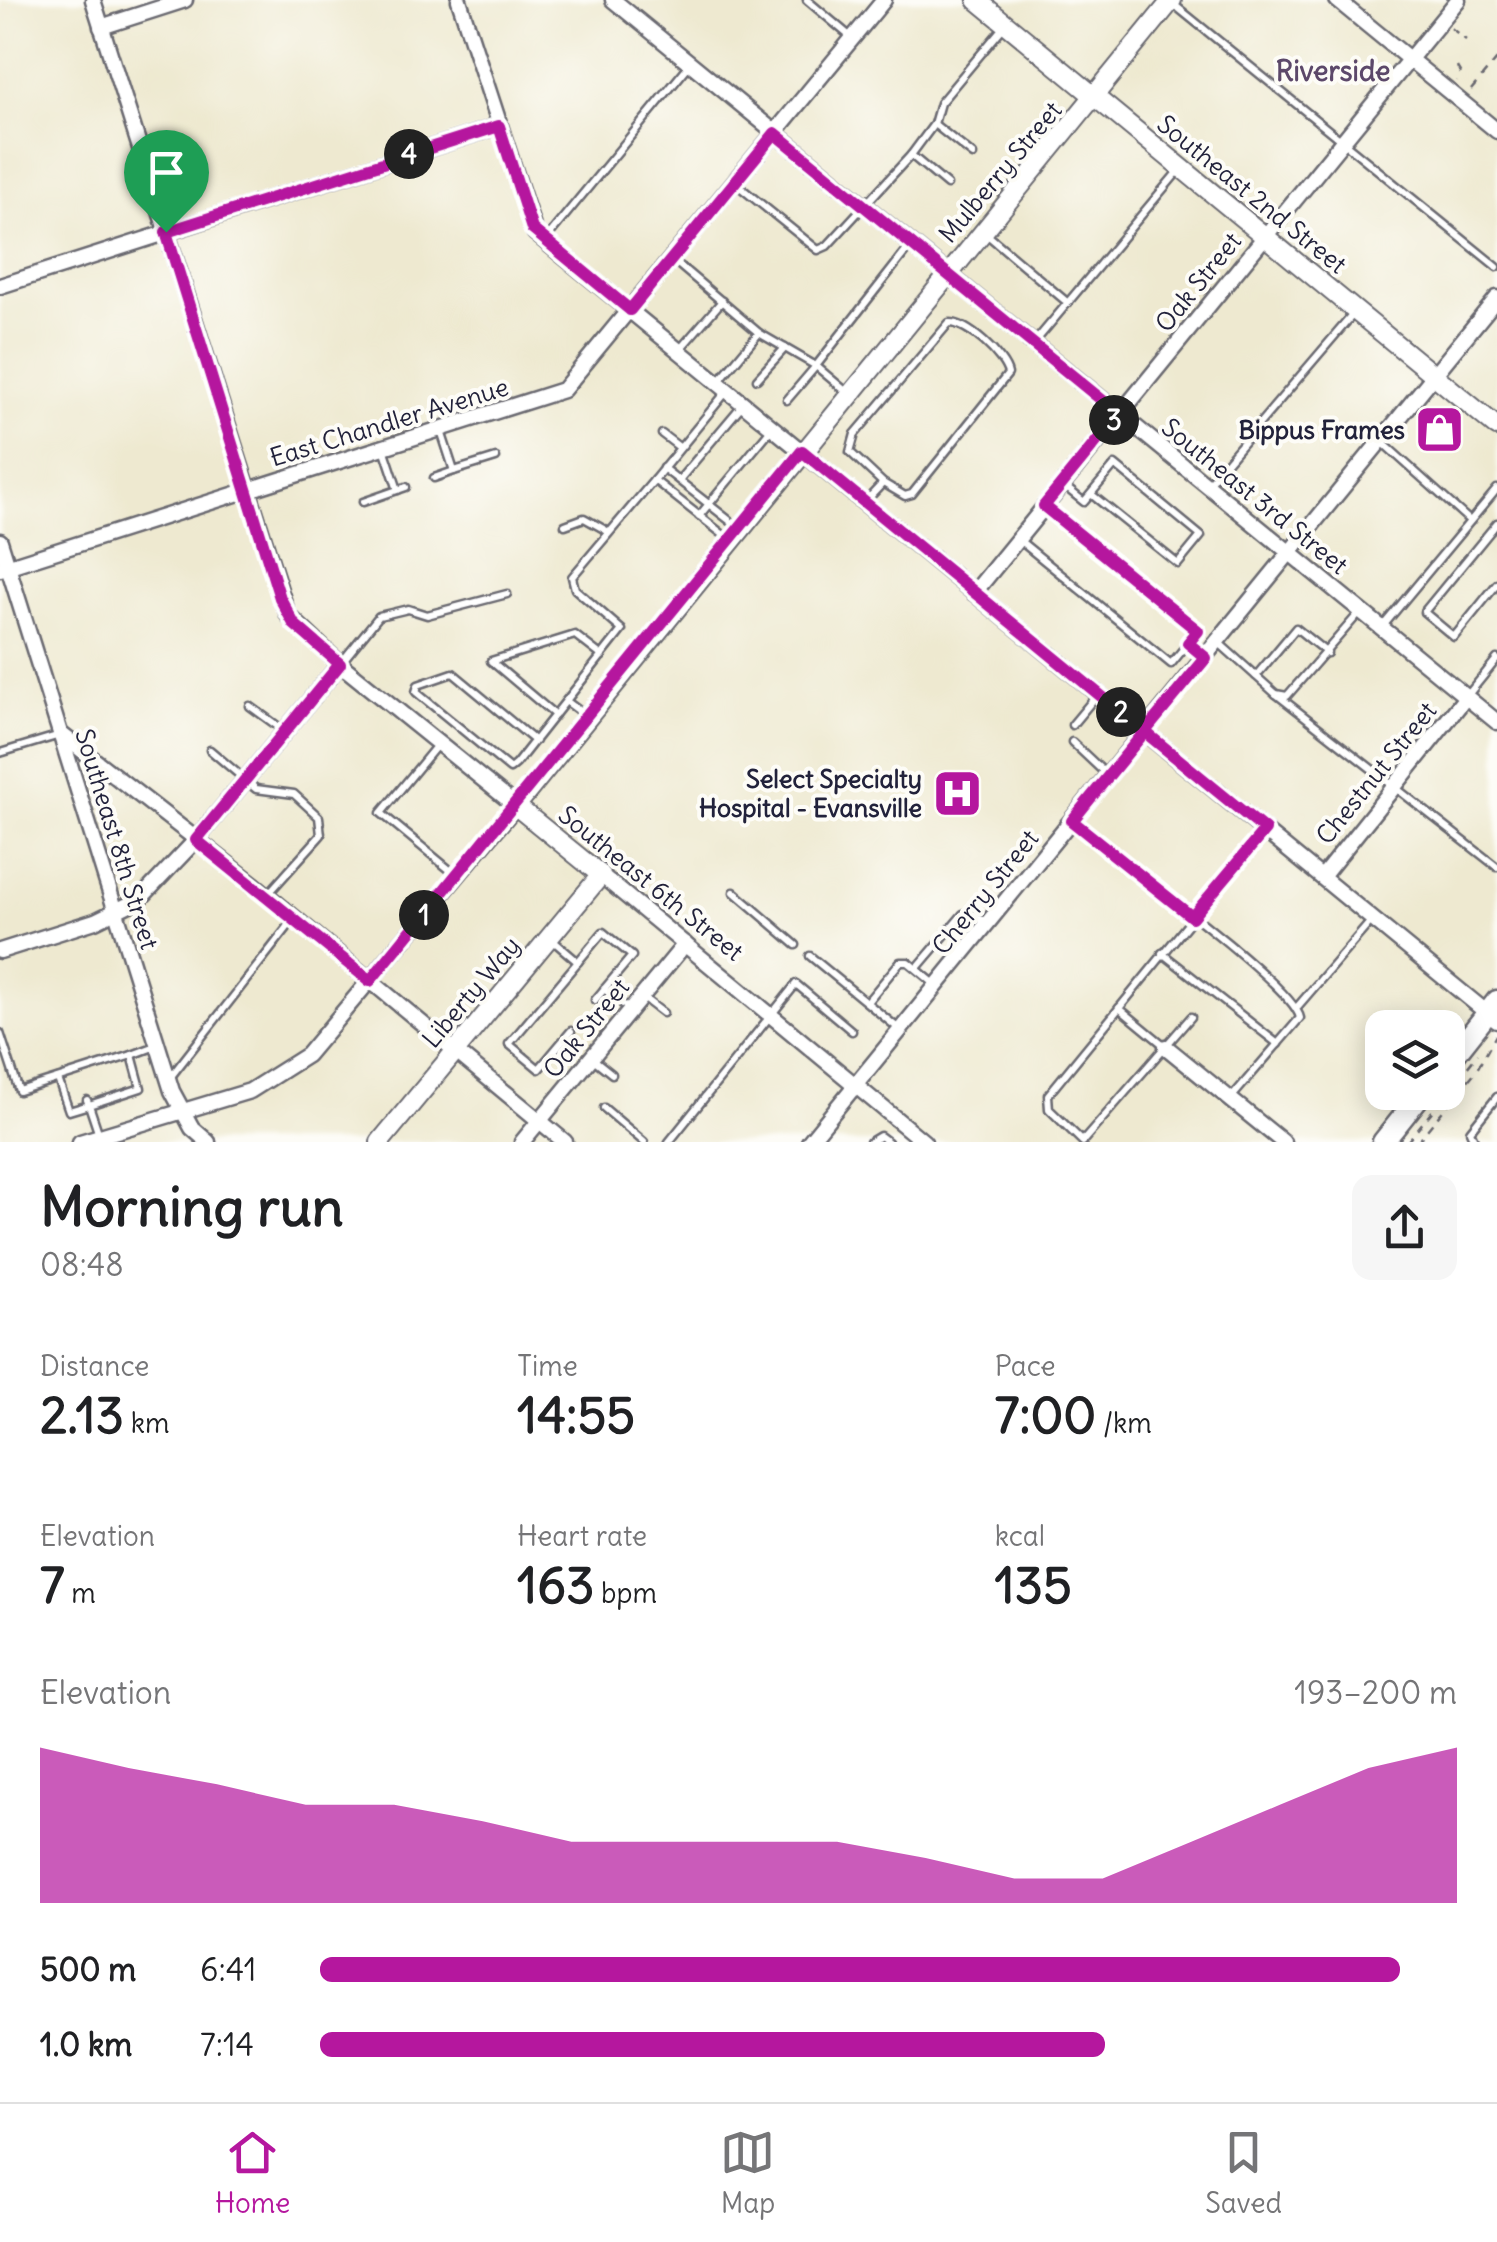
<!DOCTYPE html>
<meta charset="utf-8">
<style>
body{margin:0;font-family:Delius,sans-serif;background:#f6f6f6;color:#202124;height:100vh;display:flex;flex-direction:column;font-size:38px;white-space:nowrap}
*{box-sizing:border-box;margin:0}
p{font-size:32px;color:#757577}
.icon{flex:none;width:55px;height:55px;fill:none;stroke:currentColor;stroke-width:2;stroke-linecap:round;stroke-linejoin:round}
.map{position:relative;height:1142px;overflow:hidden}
.drawer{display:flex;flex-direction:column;background:#fff;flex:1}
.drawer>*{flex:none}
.controls{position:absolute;left:1365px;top:1010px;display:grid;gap:20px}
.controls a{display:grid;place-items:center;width:100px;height:100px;border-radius:20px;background:#fff;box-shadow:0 5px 25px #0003;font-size:50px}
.pin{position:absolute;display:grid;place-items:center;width:85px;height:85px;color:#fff;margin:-102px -42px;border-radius:50% 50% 50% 0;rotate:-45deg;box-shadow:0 0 10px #0007}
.pin .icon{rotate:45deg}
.km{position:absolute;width:50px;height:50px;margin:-25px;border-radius:50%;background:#222;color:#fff;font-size:28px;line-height:50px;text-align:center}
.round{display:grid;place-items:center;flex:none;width:105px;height:105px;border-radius:20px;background:#f6f6f6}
.overview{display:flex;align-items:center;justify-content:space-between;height:170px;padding:0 40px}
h1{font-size:55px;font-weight:700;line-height:75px}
.stats{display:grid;grid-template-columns:repeat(3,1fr);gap:15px;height:170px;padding:10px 40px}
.stats div{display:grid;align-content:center}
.stats b{font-size:50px;font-weight:700}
.stats small{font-size:28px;font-weight:400}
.stats p{font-size:28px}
.chart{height:280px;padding:20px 40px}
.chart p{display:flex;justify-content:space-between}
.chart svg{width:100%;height:180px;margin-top:10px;fill:#b5179e;opacity:.7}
ul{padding:0 40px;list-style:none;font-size:32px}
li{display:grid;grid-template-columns:160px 120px 1fr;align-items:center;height:75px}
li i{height:25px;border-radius:12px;background:#b5179e}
.tabs{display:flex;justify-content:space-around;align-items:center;height:140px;border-top:2px solid #e0e0e0;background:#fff;font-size:28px;color:#757577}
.tabs a{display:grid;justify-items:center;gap:5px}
.tabs .on{color:#b5179e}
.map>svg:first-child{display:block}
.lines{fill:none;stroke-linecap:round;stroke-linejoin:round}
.service-casing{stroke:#69686f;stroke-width:11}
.minor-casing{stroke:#69686f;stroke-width:19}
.tertiary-casing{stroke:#69686f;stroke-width:22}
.secondary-casing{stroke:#69686f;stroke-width:25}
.path{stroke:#69686f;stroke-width:2.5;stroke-dasharray:8 8;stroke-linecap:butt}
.service{stroke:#fff;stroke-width:6}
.minor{stroke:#fff;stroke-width:14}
.tertiary{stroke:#fff;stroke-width:18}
.secondary{stroke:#fff;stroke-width:20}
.route-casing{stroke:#fff;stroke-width:20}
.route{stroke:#b5179e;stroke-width:12}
.labels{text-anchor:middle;stroke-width:8;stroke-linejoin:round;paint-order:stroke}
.street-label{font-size:25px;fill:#22223b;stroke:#fdfcf7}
.poi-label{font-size:25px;font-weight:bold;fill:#22223b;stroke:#fdfcf7;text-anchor:end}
.neighbourhood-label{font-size:28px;font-weight:bold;fill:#5c486a;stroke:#fdfcf7}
</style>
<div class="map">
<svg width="1497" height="1142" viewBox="0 0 1497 1142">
<rect width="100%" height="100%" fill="#fdfcf7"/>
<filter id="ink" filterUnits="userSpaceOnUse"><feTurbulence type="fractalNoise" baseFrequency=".01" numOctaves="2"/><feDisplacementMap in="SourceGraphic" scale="20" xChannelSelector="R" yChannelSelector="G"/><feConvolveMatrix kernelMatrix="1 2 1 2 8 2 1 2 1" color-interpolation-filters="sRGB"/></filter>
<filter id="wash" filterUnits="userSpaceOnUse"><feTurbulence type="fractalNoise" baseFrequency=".0048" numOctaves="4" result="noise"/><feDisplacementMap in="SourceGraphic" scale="40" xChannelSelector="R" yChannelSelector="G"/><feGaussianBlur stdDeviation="2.25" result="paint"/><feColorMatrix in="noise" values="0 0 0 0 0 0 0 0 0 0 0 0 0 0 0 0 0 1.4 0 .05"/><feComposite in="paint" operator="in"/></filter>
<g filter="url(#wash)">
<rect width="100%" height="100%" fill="#eee9d0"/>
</g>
<g filter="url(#ink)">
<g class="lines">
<defs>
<g id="service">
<polyline points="807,0 852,38"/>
<polyline points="1172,3 1497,267"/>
<polyline points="934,124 973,155"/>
<polyline points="911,155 947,185"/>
<polyline points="735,183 818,250 827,246 911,155 934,124 940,103 1005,25"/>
<polyline points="984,232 1068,303"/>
<polyline points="545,240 690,64"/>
<polyline points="673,260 759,333 816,366 787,400"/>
<polyline points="1034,343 1180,169"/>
<polyline points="680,349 722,301"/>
<polyline points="757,379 785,348"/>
<polyline points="718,382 759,333"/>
<polyline points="727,391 654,480 730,540"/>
<polyline points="849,394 816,366 910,246"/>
<polyline points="441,431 454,471 496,458"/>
<polyline points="662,434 679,447"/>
<polyline points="1382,442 1470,521"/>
<polyline points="384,448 398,490"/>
<polyline points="663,468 739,528"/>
<polyline points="434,478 454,471"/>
<polyline points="679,480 743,404"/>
<polyline points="1063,485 1084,502 1115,465 1201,536 1178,564 1091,494"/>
<polyline points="1207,485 1355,312"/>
<polyline points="363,502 406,487"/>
<path d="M 865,502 L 883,483 L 850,452 L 855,434 L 949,323 C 967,322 1005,357 1008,374 L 912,494 L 905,496 L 883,483"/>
<polyline points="699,516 772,428"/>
<polyline points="1497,523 1424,612 1454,637 1497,584"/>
<polyline points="565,525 584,518 609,532"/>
<polyline points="1019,540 1171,664 1198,631 1047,508"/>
<polyline points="1383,626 1497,489"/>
<polyline points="1218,642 1276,694 1287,696 1360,612"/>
<polyline points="341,663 379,616 408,609 427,615 507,594"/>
<polyline points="1256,676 1296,628 1327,653"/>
<polyline points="1276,694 1497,867"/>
<polyline points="1467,696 1497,659"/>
<polyline points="566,701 586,716"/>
<polyline points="250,706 283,730"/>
<polyline points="555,715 491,661 575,635 602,656"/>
<polyline points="1072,725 1097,695"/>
<polyline points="535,741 453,673 418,685 416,692 510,769 516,764 622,630 575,589 572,577 654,480"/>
<polyline points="1072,742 1107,775"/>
<polyline points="438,744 381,813 456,875"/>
<polyline points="210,750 256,789 294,794 319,817 321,835 269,893"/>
<polyline points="0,753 60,735"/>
<path d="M 1073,822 C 1110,852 1294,985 1300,1018 L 1232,1097"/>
<polyline points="734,892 796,945"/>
<polyline points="550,938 578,962"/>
<polyline points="1162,953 1278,1044"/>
<polyline points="810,956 899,1029"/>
<polyline points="917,968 963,914 975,915 986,923"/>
<polyline points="604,989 629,1009"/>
<polyline points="642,997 663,1013"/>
<polyline points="867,1002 900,962 908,962 936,985"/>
<polyline points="1298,1006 1372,920"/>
<polyline points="1119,1008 1165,1046"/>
<polyline points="571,1031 539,1069 509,1044 603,932 632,956 595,1000"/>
<polyline points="0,1033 19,1091 132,1055"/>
<polyline points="592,1058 612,1074"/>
<polyline points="58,1079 69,1111 89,1105 87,1100"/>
<polyline points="169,1079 294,919"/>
<polyline points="604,1108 644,1142"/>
<polyline points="99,1135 89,1105 141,1088 132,1055 156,1046"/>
<polyline points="1083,1141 1191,1017"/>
<polyline points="669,1142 796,984 852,1031"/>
<polyline points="870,1142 880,1136 888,1142"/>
<polyline points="1083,1142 1049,1109 1048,1095 1264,831"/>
<polyline points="1475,1142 1470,1131 1497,1097"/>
</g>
<g id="minor">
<polyline points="459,0 535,233 1497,1021"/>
<polyline points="613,0 1497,722"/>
<polyline points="1337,0 1497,131"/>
<polyline points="101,27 185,0"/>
<polyline points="0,286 499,126"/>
<polyline points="0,541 172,1091 192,1128 208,1142"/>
<polyline points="0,569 563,390 884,0"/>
<polyline points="974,593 1458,0"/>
<polyline points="61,734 255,885 565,1142"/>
<polyline points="601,875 924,1142"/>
<polyline points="1322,877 1466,697"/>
<polyline points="0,951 95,921 140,899 196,840 340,664"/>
<polyline points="1166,1047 1283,1142"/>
<polyline points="80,1142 250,1091 307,1055 516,806 340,664 288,615 93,0"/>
<polyline points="522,1142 685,944"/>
<polyline points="809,1142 1497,298"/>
</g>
<g id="tertiary">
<polyline points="977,0 1497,427"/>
<polyline points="380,1142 601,875 516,806 1172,0"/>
</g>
<g id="secondary">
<polyline points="1448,1063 1497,1001"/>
<polyline points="1383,1142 1423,1092"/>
</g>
</defs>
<use href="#service" class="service-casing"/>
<use href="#minor" class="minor-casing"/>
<use href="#tertiary" class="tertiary-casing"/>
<use href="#secondary" class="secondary-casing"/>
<g class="path">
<polyline points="1451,28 1466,40"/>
<polyline points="1457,67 1461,74 1457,81"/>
<polyline points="1471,90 1497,59"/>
<polyline points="1448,1092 1478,1054"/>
<polyline points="1407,1142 1447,1093"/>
<polyline points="1417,1142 1476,1071 1496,1035"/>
</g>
<use href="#service" class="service"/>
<use href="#minor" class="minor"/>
<use href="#tertiary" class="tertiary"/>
<use href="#secondary" class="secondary"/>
</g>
</g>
<g class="lines" filter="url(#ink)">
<defs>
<path id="route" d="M 166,232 L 280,598 L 294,624 L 340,664 L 196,840 L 370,981 L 802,451 L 1145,732 L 1265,830 L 1192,917 L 1072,821 C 1116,766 1161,712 1206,658 L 1188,643 L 1198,631 L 1044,506 L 1119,414 L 775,133 L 630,310 L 532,229 L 499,126 L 166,232"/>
</defs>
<use href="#route" class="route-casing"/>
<use href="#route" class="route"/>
</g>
<defs>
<symbol id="shop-square" viewBox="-11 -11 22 22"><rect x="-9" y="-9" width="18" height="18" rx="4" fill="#b5179e" stroke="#fdfcf7"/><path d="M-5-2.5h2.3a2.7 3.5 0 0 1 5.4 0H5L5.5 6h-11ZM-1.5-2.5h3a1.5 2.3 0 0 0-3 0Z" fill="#fff"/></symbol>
<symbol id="hospital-square" viewBox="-11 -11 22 22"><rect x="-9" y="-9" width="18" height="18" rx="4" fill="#b5179e" stroke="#fdfcf7"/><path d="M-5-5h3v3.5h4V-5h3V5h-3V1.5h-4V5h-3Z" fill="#fff"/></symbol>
</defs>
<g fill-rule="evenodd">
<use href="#shop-square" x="1412" y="402" width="55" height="55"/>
<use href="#hospital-square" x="930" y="766" width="55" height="55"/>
</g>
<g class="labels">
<g class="street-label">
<text transform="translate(1000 172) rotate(-50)" y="9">Mulberry Street</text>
<text transform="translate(1252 194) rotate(39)" y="9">Southeast 2nd Street</text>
<text transform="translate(1198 282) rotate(-51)" y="9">Oak Street</text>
<text transform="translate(389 422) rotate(-17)" y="9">East Chandler Avenue</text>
<text transform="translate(1255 496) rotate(39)" y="9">Southeast 3rd Street</text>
<text transform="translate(1376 773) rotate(-51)" y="9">Chestnut Street</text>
<text transform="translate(117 839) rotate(73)" y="9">Southeast 8th Street</text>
<text transform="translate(651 883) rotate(39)" y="9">Southeast 6th Street</text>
<text transform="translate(985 892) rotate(-51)" y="9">Cherry Street</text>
<text transform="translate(471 992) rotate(-50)" y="9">Liberty Way</text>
<text transform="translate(586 1028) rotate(-51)" y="9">Oak Street</text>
</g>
<g class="poi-label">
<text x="1405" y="439">Bippus Frames</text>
<text x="922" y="788">Select Specialty<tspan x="922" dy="29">Hospital - Evansville</tspan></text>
</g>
<g class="neighbourhood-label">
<text x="1333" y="81">Riverside</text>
</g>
</g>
</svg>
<div class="controls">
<a><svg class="icon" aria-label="layers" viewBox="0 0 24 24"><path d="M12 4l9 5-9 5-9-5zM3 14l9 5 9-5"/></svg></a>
</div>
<div class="pin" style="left:166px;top:232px;background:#1e9e55"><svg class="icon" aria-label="arrive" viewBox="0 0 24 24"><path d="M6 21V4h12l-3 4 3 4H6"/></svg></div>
<b class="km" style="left:424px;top:915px">1</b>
<b class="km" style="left:1121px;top:712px">2</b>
<b class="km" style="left:1114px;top:420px">3</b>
<b class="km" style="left:409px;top:154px">4</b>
</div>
<section class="drawer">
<div class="overview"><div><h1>Morning run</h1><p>08:48</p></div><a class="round"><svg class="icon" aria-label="share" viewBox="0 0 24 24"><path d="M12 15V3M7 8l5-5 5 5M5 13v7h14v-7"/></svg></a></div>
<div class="stats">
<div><p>Distance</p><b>2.13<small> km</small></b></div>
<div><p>Time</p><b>14:55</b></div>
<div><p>Pace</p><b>7:00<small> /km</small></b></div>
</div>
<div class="stats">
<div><p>Elevation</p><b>7<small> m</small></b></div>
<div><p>Heart rate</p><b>163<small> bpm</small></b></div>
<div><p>kcal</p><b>135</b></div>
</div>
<div class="chart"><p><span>Elevation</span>193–200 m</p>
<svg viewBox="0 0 160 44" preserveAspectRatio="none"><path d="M0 44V6L10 11L20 15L30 20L40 20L50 24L60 29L70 29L80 29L90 29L100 33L110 38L120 38L130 29L140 20L150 11L160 6V44z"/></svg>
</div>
<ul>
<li><b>500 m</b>6:41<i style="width:95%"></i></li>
<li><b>1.0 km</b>7:14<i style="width:69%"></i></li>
</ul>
</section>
<nav class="tabs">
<a class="on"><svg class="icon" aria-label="home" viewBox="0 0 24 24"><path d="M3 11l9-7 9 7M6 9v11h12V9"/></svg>Home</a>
<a><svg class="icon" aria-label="map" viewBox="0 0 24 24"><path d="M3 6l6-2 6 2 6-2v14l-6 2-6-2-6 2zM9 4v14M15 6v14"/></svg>Map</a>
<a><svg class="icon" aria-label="saved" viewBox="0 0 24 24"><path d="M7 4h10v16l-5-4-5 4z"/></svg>Saved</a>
</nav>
